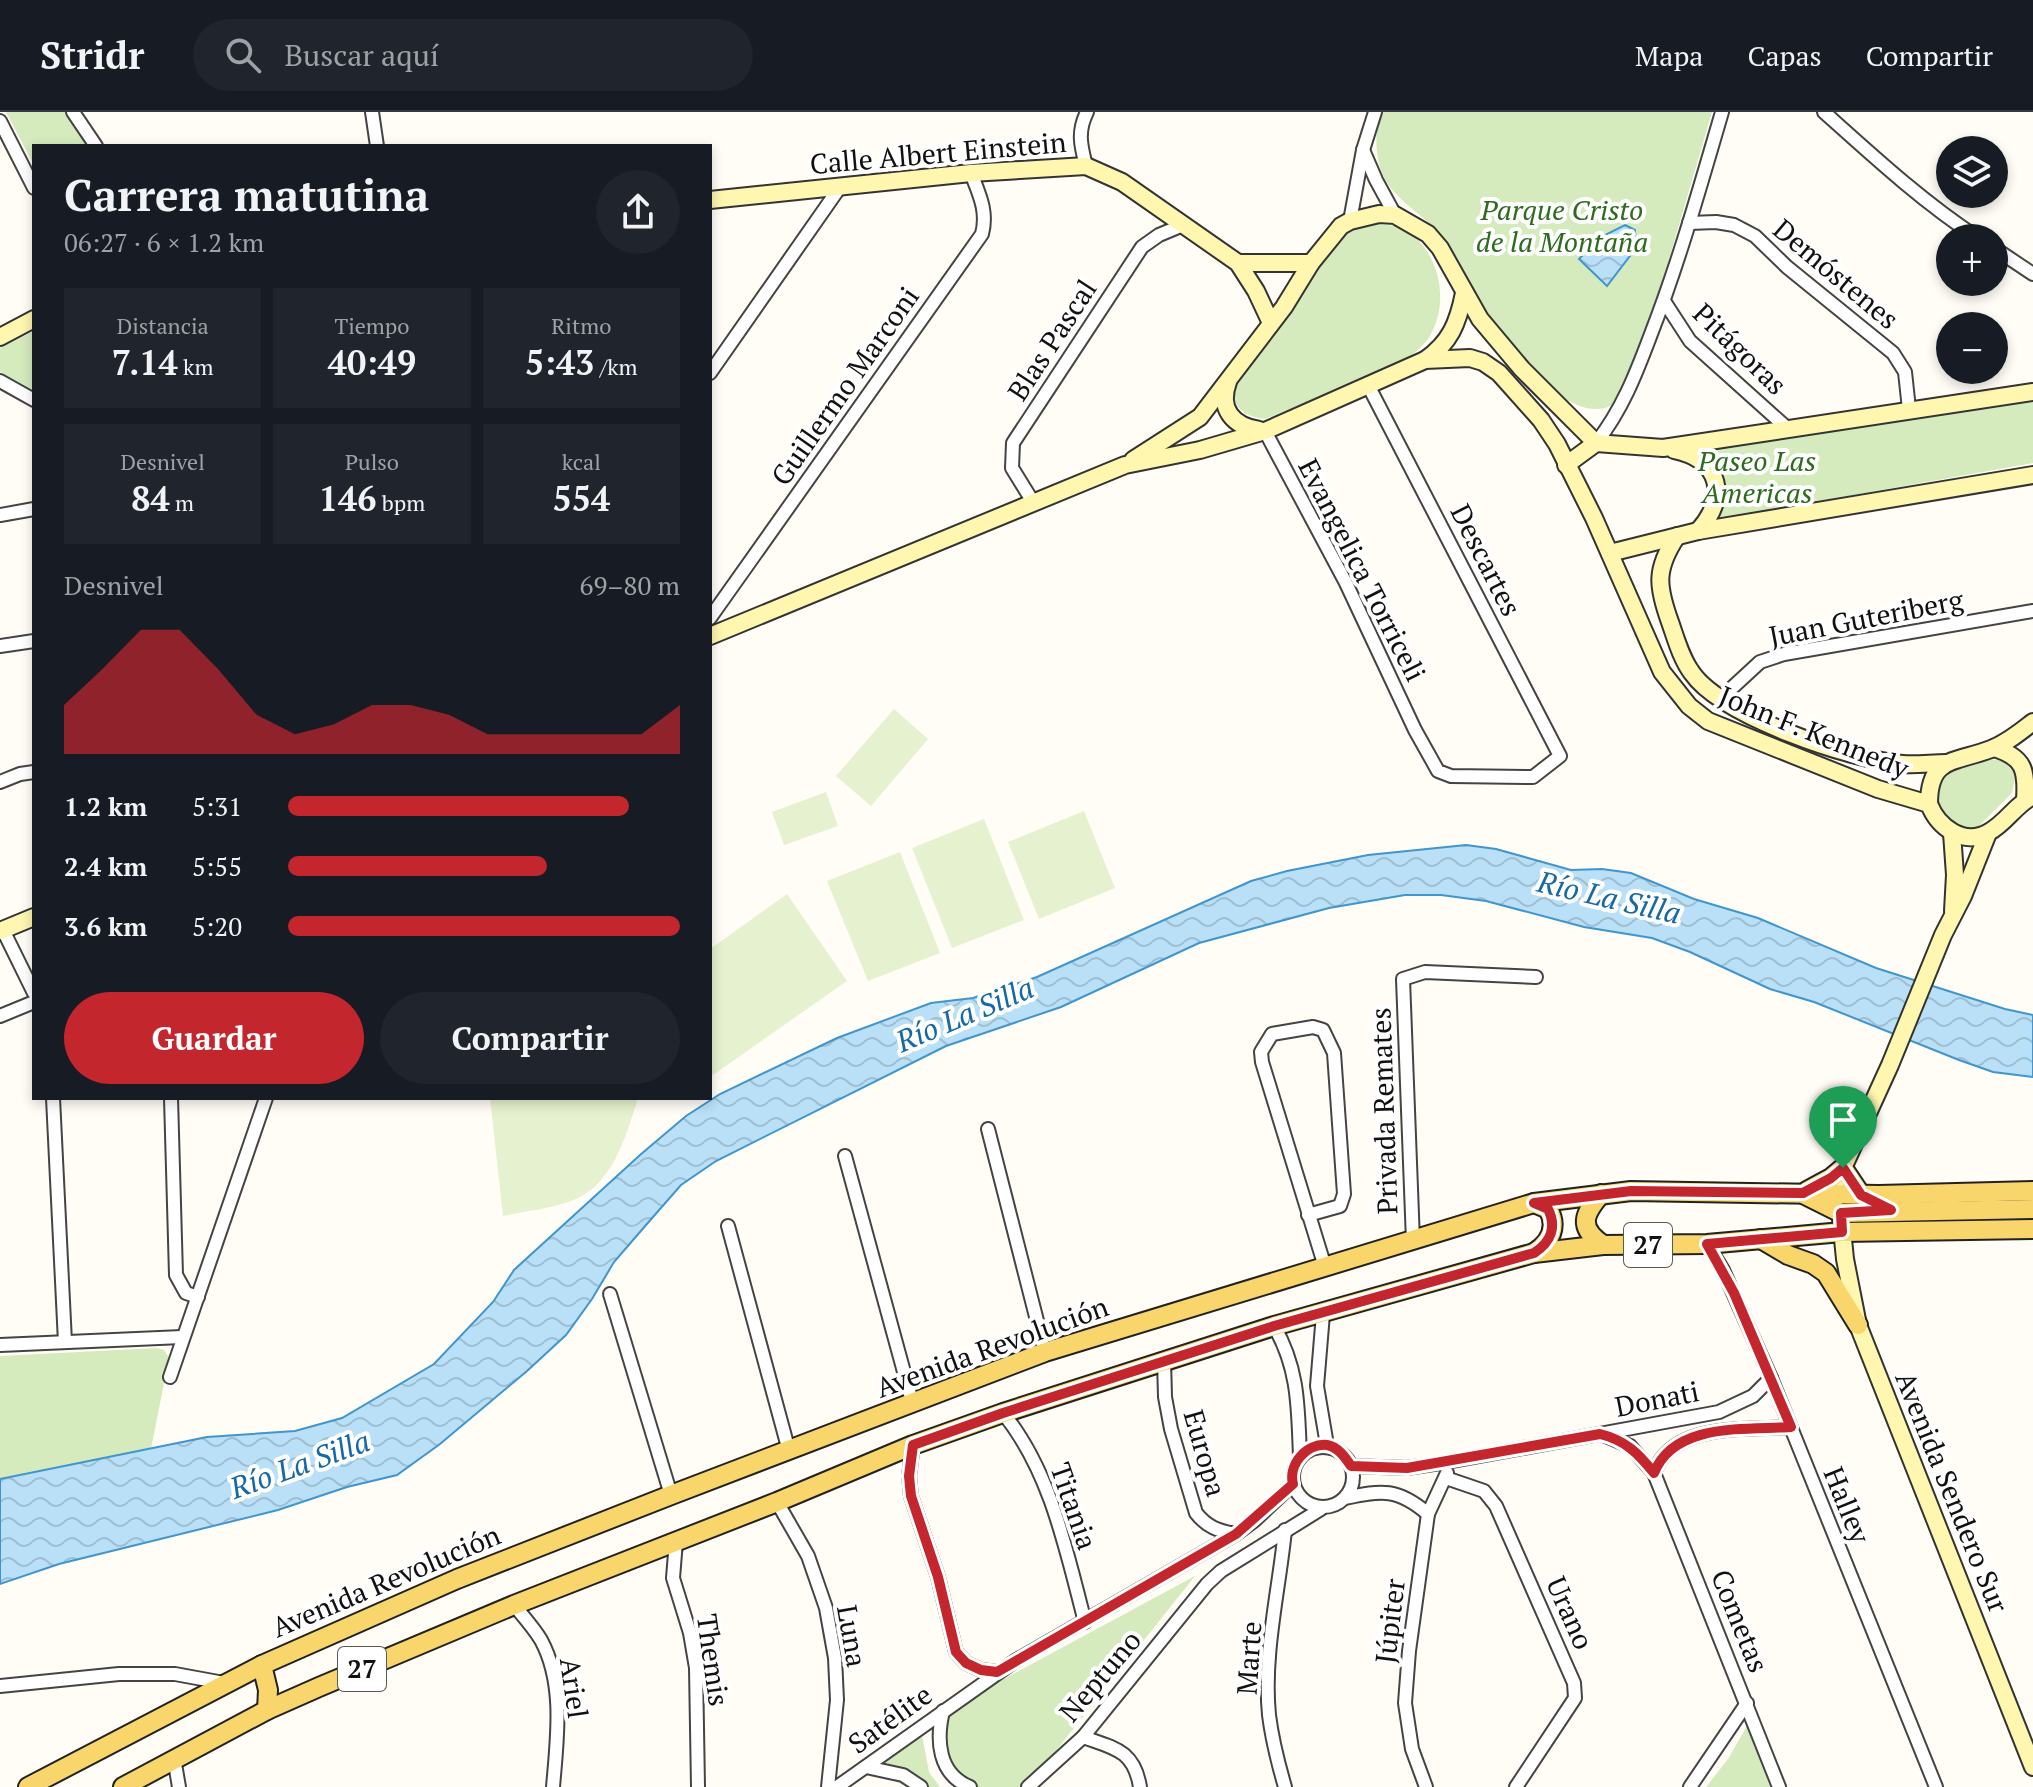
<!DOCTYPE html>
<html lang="es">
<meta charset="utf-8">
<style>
body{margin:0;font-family:"PT Serif",serif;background:#20242c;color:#f1f3f6;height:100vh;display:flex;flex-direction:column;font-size:30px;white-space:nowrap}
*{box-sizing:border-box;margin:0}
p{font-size:26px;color:#9ea1a6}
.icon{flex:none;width:44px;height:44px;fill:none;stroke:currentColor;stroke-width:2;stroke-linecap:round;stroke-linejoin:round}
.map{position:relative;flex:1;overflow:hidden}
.side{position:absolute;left:32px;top:32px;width:680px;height:956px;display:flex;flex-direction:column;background:#171b24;border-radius:0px;box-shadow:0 4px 12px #0003}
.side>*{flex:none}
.tools{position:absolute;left:1936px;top:24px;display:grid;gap:16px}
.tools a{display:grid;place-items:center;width:72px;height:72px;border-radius:50%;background:#171b24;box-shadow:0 4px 12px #0003;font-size:40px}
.pin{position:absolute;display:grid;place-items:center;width:68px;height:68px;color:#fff;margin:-82px -34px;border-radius:50% 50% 50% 0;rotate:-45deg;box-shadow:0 0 8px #0007}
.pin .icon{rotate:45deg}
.round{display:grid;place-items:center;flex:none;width:84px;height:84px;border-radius:42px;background:#20242c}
.head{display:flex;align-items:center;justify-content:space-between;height:136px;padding:0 32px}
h1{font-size:44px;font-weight:700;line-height:60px}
.stats{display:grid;grid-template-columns:repeat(3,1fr);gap:12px;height:136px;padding:8px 32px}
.stats div{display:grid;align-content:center;border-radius:0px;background:#20242c;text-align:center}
.stats b{font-size:34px;font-weight:700}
.stats small{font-size:22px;font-weight:400}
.stats p{font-size:22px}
.chart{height:224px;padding:16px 32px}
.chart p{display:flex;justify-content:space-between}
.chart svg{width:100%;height:144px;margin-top:8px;fill:#c4262e;opacity:.7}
.cta{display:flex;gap:16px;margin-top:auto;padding:16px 32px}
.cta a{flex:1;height:92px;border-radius:48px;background:#c4262e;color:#fff;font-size:32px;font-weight:700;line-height:92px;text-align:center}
.cta a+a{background:#20242c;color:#f1f3f6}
ul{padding:0 32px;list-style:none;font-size:26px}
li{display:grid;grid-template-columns:128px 96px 1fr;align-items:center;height:60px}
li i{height:20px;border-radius:10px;background:#c4262e}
header{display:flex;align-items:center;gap:48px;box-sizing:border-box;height:112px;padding:0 40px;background:#171b24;border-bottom:2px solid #363941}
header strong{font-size:38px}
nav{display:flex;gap:44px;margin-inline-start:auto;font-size:28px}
.search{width:560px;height:72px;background:#20242c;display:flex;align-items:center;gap:20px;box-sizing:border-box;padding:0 28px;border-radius:44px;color:#9ea1a6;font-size:30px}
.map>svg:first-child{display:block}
.park{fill:#d5ebbd}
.pitch{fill:#e6f2cf}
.water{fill:url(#water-waves);stroke:#3f96cf;stroke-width:2}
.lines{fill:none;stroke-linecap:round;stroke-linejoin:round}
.street-casing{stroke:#444;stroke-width:16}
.secondary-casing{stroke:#333;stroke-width:20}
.primary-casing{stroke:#222;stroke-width:22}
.street{stroke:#fff;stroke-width:12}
.secondary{stroke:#fff6b0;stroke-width:16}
.primary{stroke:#f9d66b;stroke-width:18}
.route-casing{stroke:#fff;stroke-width:16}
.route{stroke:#c4262e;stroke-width:10}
.labels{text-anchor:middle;stroke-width:8;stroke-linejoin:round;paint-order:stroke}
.shield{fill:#fff;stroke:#585858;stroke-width:2}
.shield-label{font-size:26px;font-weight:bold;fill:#111}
.street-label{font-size:28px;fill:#111;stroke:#fff}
.park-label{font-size:28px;font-style:italic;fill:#2f6b1f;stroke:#fff}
.water-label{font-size:30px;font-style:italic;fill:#1768a6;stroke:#fff}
</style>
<header>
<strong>Stridr</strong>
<div class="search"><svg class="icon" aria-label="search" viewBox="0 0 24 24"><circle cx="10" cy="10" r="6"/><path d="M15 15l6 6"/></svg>Buscar aquí</div>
<nav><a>Mapa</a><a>Capas</a><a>Compartir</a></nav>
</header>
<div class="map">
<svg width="2033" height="1675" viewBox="0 0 2033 1675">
<defs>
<pattern id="water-waves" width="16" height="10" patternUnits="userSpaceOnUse" patternTransform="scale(2)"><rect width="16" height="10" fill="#b9e0f7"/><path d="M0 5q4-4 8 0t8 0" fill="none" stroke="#9ebfd3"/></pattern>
</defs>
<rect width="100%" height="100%" fill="#fffdf5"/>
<g class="park">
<polygon points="6,0 65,0 89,34 34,34 34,53"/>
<path d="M 1379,0 L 1712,0 L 1636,260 C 1630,268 1625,281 1618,288 C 1603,304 1579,296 1564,286 C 1534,255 1501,225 1477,189 C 1462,167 1454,140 1437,119 C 1420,100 1392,86 1382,61 C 1374,41 1376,21 1379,0 Z"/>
<path d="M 1379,112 C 1387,113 1396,113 1403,117 C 1439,136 1450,188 1431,222 C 1424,235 1412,243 1400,252 L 1265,307 C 1241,304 1230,294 1236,268 L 1340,126 L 1358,116 Z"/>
<polygon points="34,219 34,278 0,260 0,236"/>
<path d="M 2033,289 L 2033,351 L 1719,407 C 1726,375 1720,365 1702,338 Z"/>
<path d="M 1985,646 L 2003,649 L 2016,662 L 2012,681 L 1972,721 C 1935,705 1932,702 1935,662 Z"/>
<polygon points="157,1236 164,1238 169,1246 151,1337 0,1369 0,1244"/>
<polygon points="1195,1464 1027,1675 962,1675 950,1666 944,1603 1000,1569"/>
<polygon points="1747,1614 1770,1675 1706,1675 1728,1647"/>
<polygon points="922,1623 929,1660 940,1675 907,1675 872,1658"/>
</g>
<g class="pitch">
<polygon points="894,597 928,627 871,694 836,664"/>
<polygon points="826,680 838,714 784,733 772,700"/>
<polygon points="1084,699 1115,776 1039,807 1008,730"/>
<polygon points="984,707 1024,808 952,836 912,736"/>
<polygon points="900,740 940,841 868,869 827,769"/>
<polygon points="787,782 847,869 710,965 710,837"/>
<path d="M 490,986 L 638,986 C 626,1024 613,1074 571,1089 C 550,1097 525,1099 503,1104 Z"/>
</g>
<g class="water">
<polygon points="1625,113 1635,118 1636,136 1607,174 1579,147 1599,126"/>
<polygon points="1466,733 1496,737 1571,758 1602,757 1631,761 1694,787 1758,806 1876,856 2005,897 2033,903 2033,965 1993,960 1959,948 1814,890 1770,877 1690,840 1652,826 1584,815 1486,789 1441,783 1405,783 1329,796 1199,831 1061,895 946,934 716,1049 681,1073 646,1113 614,1150 592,1187 566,1223 527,1259 440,1332 397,1363 347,1375 278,1398 59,1452 0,1472 0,1367 207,1325 295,1319 342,1306 434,1252 493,1190 514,1158 640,1043 686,1004 720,982 837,926 931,891 973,886 1037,865 1251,769 1287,759 1368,743"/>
</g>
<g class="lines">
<defs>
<g id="street">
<polyline points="73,0 96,34"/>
<polyline points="372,0 377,34"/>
<path d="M 1824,0 C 1873,44 1923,90 1978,126"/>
<polyline points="0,9 34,76"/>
<polyline points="1363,38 1376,68 1395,103"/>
<path d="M 1086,54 C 1081,34 1077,20 1087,0"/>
<polyline points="1350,109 1363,38 1375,0"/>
<polyline points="1689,111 1716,110 1734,113 1755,124 1787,155 1893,241 1905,260 1909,297"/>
<polyline points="1994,136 2033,162"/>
<polyline points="1664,189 1690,229 1787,316"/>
<polyline points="710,261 840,75"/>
<polyline points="0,269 34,288"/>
<polyline points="1265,319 1346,471 1415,618 1438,659 1451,664 1533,665 1560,644 1369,275"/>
<path d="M 1596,331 C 1622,298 1636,262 1651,222 C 1679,150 1700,75 1722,0"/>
<polyline points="1033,390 1012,356 1013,331 1142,135 1159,123 1183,113"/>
<polyline points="0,403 34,397"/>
<path d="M 710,506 L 982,122 C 988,99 979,82 971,61"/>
<polyline points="0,534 34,529"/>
<polyline points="1721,586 1760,550 1784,542 2033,499"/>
<polyline points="0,670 20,662 34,660"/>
<polyline points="3,818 34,881"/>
<polyline points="0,904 34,890"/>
<polyline points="53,986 65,1230"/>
<polyline points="171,986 176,1163 186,1181 198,1185"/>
<polyline points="988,1017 1045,1240"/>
<polyline points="845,1044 913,1293"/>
<polyline points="1308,1103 1340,1094 1344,1082 1334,941 1323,918 1313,915 1272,922 1261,940 1262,950 1325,1155"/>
<polyline points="728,1114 789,1339"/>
<polyline points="1413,1129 1403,867 1425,860 1536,865"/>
<polyline points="1707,1132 1723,1158 1771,1266 1936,1675"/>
<polyline points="610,1182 671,1383"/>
<polyline points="1323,1202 1317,1274 1327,1333"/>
<path d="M 1274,1214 C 1299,1257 1298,1296 1300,1345"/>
<polyline points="0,1233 182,1225"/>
<path d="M 1164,1248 L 1165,1285 L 1171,1317 L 1196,1401 C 1207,1415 1218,1419 1236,1422"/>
<polyline points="170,1265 266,986"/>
<path d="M 1003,1301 C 1051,1360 1066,1438 1085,1510"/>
<polyline points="1606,1324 1630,1334 1654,1361 1779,1675"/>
<polyline points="913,1333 909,1364 911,1384 938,1465 956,1540 966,1551 981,1558 997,1560"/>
<circle cx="1323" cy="1365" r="30"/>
<polyline points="1351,1354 1407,1356 1447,1350 1719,1300 1753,1284 1771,1266"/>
<path d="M 1654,1361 C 1673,1310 1746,1318 1791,1315"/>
<polyline points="1446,1366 1484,1379 1496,1394 1574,1571 1575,1586 1516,1675"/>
<path d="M 1345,1386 C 1382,1378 1398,1376 1428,1402"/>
<polyline points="777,1390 808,1444 826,1496 835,1546 837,1588 828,1675"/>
<polyline points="676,1429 673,1466 690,1521 696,1556 698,1675"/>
<path d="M 514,1493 C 523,1504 534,1516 541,1528 C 565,1572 557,1627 553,1675"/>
<polyline points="0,1574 119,1562 175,1562 224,1571"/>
<path d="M 943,1599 C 936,1628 938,1662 970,1675"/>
<path d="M 1083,1625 C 1114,1636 1134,1638 1140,1675"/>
<polyline points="174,1646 179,1675"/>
<polyline points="866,1655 903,1663 921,1675"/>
<polyline points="837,1675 1015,1549 1236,1422 1255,1408 1293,1372"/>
<polyline points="1028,1675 1083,1625 1207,1472 1221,1459 1321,1397"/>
<path d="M 1285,1675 C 1278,1651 1272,1627 1269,1603 C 1263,1542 1279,1479 1285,1418"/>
<polyline points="1426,1675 1412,1637 1405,1591 1409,1539 1428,1402 1447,1361"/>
<polyline points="1690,1675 1747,1591"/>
</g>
<g id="secondary">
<polyline points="710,88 971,61 1086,54 1122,70 1238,151 1256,179 1271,211"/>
<polyline points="1238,151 1311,151"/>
<polyline points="0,225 34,207"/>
<path d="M 1425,248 C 1450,231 1458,211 1464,181"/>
<path d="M 1228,270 C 1218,297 1233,314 1259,318"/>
<path d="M 1674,338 C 1721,348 1729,385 1698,419"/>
<polyline points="1133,348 1200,305 1284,195 1311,151 1341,114 1350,109 1379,102 1395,103 1428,122 1440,136 1480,207 1522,257 1596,331 1663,336 2033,280"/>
<polyline points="1566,353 1596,331"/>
<path d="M 1677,424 C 1655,457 1657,474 1670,510 C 1676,527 1681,546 1692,561 C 1722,604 1851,648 1903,652 C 1917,653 1932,651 1946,651"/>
<polyline points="1610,441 1698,419 2033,363"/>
<path d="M 710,524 L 1125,353 L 1200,338 L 1265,319 L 1425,248 L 1470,246 L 1483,250 L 1499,261 L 1541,308 L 1557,332 L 1594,406 L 1662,560 L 1689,594 L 1708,609 L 1878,677 L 1929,692 C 1938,715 1964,735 1989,720 C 2006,711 2016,692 2033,684"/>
<path d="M 1994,636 C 2024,645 2027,658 2025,688"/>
<path d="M 1929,692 C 1929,644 1955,651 1991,637 C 2007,631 2020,620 2033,610"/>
<polyline points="1952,721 1955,763 1953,799"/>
<polyline points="0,819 34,805"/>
<polyline points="1842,1068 1843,1056 1890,953 1943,823 1963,784 1988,721"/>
<polyline points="1841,1107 1845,1147 1858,1213 2033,1655"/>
</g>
<g id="primary">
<polyline points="1807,1079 1831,1066 1843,1056 1861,1083 1867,1086"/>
<path d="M 1601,1082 C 1584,1102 1577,1115 1603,1133"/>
<polyline points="1805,1083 1841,1101 2033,1097"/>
<path d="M 1534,1091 L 1548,1097 C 1558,1114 1551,1130 1534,1141"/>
<polyline points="1761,1127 1788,1143 1813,1152 1826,1161 1858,1213"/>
<polyline points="262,1553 268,1578 267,1598"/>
<polyline points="28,1675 262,1553 457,1467 671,1383 1045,1240 1534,1091 1631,1079 1879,1083 2033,1079"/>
<polyline points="123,1675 267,1598 319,1575 514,1493 777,1390 913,1333 1003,1301 1274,1214 1534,1141 1603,1133 1707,1132 1842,1120 2033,1117"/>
</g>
</defs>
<use href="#street" class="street-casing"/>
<use href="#secondary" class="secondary-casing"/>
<use href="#primary" class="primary-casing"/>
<use href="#street" class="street"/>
<use href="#secondary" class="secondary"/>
<use href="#primary" class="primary"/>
</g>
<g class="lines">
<defs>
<path id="route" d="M 1843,1056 L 1861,1083 L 1891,1098 L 1841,1101 L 1842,1120 L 1707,1132 L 1734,1181 L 1791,1315 C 1746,1318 1674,1310 1654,1361 C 1638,1341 1625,1328 1600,1322 L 1407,1356 L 1351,1354 C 1345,1345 1338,1335 1327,1333 C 1306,1331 1288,1353 1293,1372 L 1236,1422 L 997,1560 L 981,1558 L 966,1551 L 956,1540 L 938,1465 L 911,1384 L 909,1364 L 913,1333 L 1003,1301 L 1274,1214 L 1534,1141 C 1551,1130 1557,1115 1548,1097 L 1534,1091 L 1631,1079 L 1803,1081 L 1831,1066 Z"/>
</defs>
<use href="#route" class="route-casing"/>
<use href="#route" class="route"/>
</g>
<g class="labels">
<g class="shield">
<rect x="1624" y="1111" width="48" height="44" rx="6"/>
<rect x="338" y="1535" width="48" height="44" rx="6"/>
</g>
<g class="shield-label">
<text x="1648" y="1142">27</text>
<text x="362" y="1566">27</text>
</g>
<g class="street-label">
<text transform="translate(938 41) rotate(-5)" y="10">Calle Albert Einstein</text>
<text transform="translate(1836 162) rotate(40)" y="10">Demóstenes</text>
<text transform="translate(1052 228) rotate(-57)" y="10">Blas Pascal</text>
<text transform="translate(1740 237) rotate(44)" y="10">Pitágoras</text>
<text transform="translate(845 274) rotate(-55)" y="10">Guillermo Marconi</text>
<text transform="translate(1486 448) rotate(63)" y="10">Descartes</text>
<text transform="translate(1362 458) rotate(63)" y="10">Evangelica Torriceli</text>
<text transform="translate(1866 506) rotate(-11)" y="10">Juan Guteriberg</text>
<text transform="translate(1814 620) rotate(22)" y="10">John F. Kennedy</text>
<text transform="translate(1384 999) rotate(-92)" y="10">Privada Remates</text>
<text transform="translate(992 1235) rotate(-20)" y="10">Avenida Revolución</text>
<text transform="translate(1657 1287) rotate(-11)" y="10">Donati</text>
<text transform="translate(1205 1341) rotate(74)" y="10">Europa</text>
<text transform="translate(1952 1380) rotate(68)" y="10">Avenida Sendero Sur</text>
<text transform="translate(1847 1393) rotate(68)" y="10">Halley</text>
<text transform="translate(1074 1394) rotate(71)" y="10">Titania</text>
<text transform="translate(386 1469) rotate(-23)" y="10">Avenida Revolución</text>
<text transform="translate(1570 1501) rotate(66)" y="10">Urano</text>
<text transform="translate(1390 1509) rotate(-83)" y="10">Júpiter</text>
<text transform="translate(1740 1509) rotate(68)" y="10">Cometas</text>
<text transform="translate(852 1524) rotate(80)" y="10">Luna</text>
<text transform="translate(1249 1546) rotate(-86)" y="10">Marte</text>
<text transform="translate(713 1548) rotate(82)" y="10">Themis</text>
<text transform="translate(1100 1564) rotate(-50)" y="10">Neptuno</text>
<text transform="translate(574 1576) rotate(82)" y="10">Ariel</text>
<text transform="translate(890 1607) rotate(-36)" y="10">Satélite</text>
</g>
<g class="park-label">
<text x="1562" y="108">Parque Cristo<tspan x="1562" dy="32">de la Montaña</tspan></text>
<text x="1757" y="359">Paseo Las<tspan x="1757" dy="32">Americas</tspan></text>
</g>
<g class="water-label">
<text transform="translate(1609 786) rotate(13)" y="10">Río La Silla</text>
<text transform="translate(965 903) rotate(-23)" y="10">Río La Silla</text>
<text transform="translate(300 1353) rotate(-20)" y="10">Río La Silla</text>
</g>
</g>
</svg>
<div class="tools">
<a><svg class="icon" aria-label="layers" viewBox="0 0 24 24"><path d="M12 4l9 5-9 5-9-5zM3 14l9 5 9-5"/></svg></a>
<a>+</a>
<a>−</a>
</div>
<div class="pin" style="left:1843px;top:1056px;background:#1e9e55"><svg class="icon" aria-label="arrive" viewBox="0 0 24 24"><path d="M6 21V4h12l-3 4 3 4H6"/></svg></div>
<section class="side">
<div class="head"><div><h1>Carrera matutina</h1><p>06:27 · 6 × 1.2 km</p></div><a class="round"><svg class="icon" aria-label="share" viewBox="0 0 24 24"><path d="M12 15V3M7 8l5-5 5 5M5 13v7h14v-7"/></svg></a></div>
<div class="stats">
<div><p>Distancia</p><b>7.14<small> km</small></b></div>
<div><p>Tiempo</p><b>40:49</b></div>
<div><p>Ritmo</p><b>5:43<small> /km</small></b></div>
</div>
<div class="stats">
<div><p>Desnivel</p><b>84<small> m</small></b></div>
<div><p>Pulso</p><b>146<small> bpm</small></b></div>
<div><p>kcal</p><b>554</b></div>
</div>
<div class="chart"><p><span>Desnivel</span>69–80 m</p>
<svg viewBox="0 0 160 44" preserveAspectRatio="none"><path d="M0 44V29L10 18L20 6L30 6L40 18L50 32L60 38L70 35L80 29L90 29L100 32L110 38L120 38L130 38L140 38L150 38L160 29V44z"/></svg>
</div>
<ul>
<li><b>1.2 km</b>5:31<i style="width:87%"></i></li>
<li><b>2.4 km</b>5:55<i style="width:66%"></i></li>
<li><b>3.6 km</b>5:20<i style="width:100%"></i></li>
</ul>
<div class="cta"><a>Guardar</a><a>Compartir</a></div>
</section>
</div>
